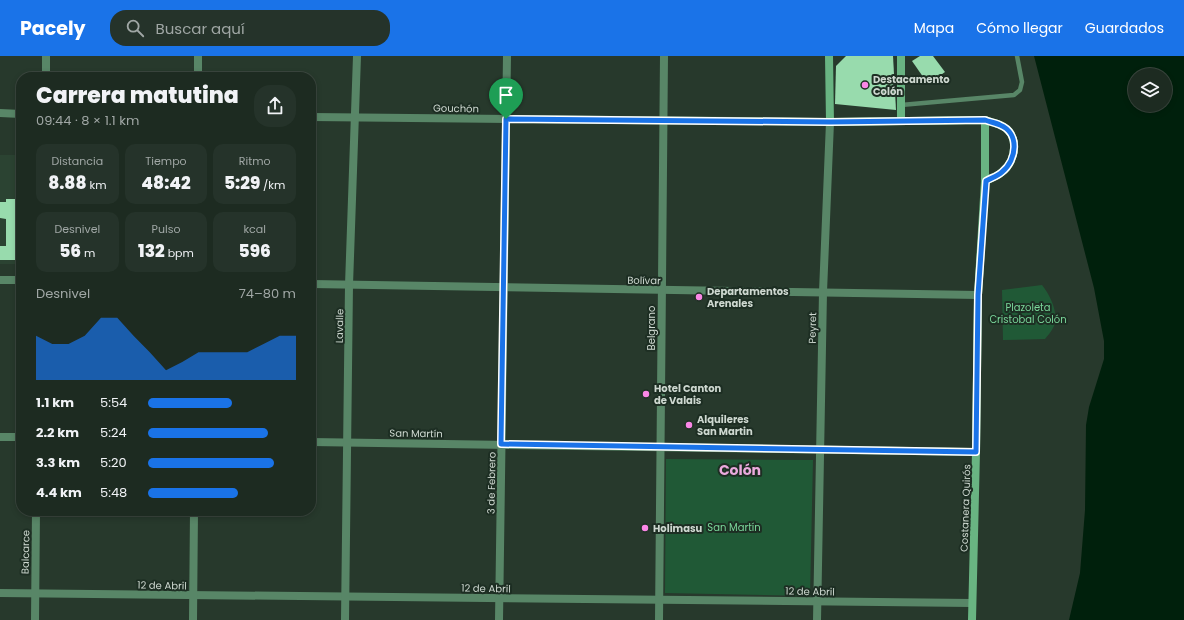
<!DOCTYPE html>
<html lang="es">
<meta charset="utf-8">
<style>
body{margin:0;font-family:Poppins,sans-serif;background:#25332a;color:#f1f3f6;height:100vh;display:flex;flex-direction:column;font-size:15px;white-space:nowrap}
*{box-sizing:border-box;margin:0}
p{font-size:13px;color:#a0a7a5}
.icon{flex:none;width:22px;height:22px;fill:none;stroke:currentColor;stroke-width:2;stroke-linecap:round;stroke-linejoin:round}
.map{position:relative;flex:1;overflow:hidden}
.side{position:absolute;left:16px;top:16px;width:300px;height:444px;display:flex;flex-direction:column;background:#1d2b21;border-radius:16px;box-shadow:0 2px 6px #0003,0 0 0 1px #3b473f}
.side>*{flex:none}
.tools{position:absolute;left:1128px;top:12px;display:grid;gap:8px}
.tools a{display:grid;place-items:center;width:44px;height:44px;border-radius:50%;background:#1d2b21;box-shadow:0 2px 6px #0003,0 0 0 1px #3b473f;font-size:20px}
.pin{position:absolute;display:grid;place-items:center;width:34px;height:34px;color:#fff;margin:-41px -17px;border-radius:50% 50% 50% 0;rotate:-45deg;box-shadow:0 0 4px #0007}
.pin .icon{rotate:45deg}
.round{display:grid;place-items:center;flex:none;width:42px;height:42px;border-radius:16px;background:#25332a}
.overview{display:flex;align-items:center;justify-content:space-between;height:68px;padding:0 20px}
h1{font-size:22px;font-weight:800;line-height:30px}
.stats{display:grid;grid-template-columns:repeat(3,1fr);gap:6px;height:68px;padding:4px 20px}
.stats div{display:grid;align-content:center;border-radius:10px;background:#25332a;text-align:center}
.stats b{font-size:17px;font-weight:800}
.stats small{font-size:11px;font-weight:400}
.stats p{font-size:11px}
.chart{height:112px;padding:8px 20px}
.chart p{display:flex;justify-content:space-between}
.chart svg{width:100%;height:72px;margin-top:4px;fill:#1a73e8;opacity:.7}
ul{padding:0 20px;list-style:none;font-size:13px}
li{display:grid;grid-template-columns:64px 48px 1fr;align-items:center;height:30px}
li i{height:10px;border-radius:5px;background:#1a73e8}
header{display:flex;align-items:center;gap:24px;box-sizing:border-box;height:56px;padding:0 20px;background:#1a73e8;color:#fff}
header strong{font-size:19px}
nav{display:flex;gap:22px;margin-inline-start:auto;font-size:14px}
.search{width:280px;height:36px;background:#25332a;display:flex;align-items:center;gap:10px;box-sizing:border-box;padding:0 14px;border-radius:16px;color:#a0a7a5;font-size:15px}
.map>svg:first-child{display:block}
.built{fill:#2b4332}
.green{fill:#205936}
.water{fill:#00200c;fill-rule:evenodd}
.building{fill:#98dbad}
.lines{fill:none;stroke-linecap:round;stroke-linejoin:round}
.lane{stroke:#588667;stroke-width:4.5}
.street{stroke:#588667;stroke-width:8}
.secondary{stroke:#69b482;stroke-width:8}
.route-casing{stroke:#fff;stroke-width:8}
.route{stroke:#1a73e8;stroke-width:5}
.poi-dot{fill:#fa87e6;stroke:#1d2e23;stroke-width:1.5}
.labels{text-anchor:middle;stroke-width:4;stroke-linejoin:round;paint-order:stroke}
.poi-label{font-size:10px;font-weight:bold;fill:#ced8d0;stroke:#1d2e23;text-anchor:start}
.street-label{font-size:10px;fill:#ced8d0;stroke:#1d2e23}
.park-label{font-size:10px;fill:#7ad69a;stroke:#1d2e23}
.district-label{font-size:14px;font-weight:bold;fill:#eaaadd;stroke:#1d2e23}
</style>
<header>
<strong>Pacely</strong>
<div class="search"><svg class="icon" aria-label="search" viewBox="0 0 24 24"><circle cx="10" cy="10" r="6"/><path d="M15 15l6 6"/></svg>Buscar aquí</div>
<nav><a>Mapa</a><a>Cómo llegar</a><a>Guardados</a></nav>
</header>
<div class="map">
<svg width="1184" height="564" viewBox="0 0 1184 564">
<rect width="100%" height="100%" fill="#27392c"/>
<rect class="built" x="0" y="99" width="21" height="109"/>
<g class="green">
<path d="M 1042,229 C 1050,239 1059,257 1054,270 C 1052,275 1048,279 1045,283 L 1003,284 L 1002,234 Z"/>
<polygon points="666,403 813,404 810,540 665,537"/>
</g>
<path class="water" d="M 1034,0 L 1184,0 L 1184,564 L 1069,564 L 1080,517 L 1085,454 L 1086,369 L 1089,351 L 1104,303 L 1104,285 L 1094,232 ZM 1135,19 L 1165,19 L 1165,49 L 1135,49 Z"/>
<g class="building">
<polygon points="846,0 893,0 896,54 835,48 836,10"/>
<polygon points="920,0 933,0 945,16 928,28 912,5"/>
<polygon points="6,143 18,143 18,204 0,204 0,190 6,190 6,163 0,162 0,146 6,146"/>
</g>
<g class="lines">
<polyline class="lane" points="901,49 1014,39 1020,34 1022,26 1017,0"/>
<g class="street">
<polyline points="46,0 46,21"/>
<polyline points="198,21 198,0"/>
<polyline points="0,57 21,58"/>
<polyline points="311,61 830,66 823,236 817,564"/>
<polyline points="0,224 21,224"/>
<polyline points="311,228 978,239"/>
<polyline points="0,381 21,381"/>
<polyline points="311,386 976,396"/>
<polyline points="0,537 972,547"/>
<polyline points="35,564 36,455"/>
<polyline points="193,564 194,455"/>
<polyline points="345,564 349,229 357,0"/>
<polyline points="499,564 507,0"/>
<polyline points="659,564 664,0"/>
</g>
<g class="secondary">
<path d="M 829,0 L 830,66 L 985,64 C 990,66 996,67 1000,69 C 1020,77 1017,104 1002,116 C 998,120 991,122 985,125"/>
<polyline points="901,0 901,65"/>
<polyline points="972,564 976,396 978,239 985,125 985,64"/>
</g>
</g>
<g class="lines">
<defs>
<path id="route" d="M 506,63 L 830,66 L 985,64 C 990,66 996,67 1000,69 C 1020,77 1017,104 1002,116 C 998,120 991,122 986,125 L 978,239 L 976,396 L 501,388 Z"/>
</defs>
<use href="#route" class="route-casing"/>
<use href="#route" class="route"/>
</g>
<g class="poi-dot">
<circle cx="865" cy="29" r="4"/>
<circle cx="699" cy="241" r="4"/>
<circle cx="646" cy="338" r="4"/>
<circle cx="689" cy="369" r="4"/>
<circle cx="645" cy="472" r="4"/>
</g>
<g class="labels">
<g class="poi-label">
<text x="873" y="27">Destacamento<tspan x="873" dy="12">Colón</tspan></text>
<text x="707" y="239">Departamentos<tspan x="707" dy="12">Arenales</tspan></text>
<text x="654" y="336">Hotel Canton<tspan x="654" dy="12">de Valais</tspan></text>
<text x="697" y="367">Alquileres<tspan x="697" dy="12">San Martin</tspan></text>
<text x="653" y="476">Holimasu</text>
</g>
<g class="street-label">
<text transform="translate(456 52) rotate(1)" y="4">Gouchón</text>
<text transform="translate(644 224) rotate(1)" y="4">Bolívar</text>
<text transform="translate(339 270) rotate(-89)" y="4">Lavalle</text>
<text transform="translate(651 272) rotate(-90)" y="4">Belgrano</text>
<text transform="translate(812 272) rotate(-89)" y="4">Peyret</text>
<text transform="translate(416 377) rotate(1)" y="4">San Martín</text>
<text transform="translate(491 427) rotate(-89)" y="4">3 de Febrero</text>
<text transform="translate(965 452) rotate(-88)" y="4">Costanera Quirós</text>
<text transform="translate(25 496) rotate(-89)" y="4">Balcarce</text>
<text transform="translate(162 529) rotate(1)" y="4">12 de Abril</text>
<text transform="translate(486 532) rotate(1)" y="4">12 de Abril</text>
<text transform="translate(810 535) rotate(1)" y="4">12 de Abril</text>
</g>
<g class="park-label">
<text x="1028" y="255">Plazoleta<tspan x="1028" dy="12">Cristobal Colón</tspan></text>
<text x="734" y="475">San Martín</text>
</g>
<g class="district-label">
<text x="740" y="419">Colón</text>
</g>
</g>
</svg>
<div class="tools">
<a><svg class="icon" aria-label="layers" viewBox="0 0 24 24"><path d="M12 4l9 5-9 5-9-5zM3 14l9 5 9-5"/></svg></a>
</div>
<div class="pin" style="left:506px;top:63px;background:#1e9e55"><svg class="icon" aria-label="arrive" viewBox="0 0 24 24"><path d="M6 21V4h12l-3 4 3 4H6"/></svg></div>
<section class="side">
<div class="overview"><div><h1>Carrera matutina</h1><p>09:44 · 8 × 1.1 km</p></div><a class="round"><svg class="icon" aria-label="share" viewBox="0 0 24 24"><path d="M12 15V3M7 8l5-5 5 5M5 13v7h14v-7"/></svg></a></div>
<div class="stats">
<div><p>Distancia</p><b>8.88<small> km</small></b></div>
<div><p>Tiempo</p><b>48:42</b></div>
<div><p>Ritmo</p><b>5:29<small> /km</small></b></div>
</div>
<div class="stats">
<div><p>Desnivel</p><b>56<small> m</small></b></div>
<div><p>Pulso</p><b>132<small> bpm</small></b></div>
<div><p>kcal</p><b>596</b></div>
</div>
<div class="chart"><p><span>Desnivel</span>74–80 m</p>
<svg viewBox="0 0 160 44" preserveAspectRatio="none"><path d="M0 44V17L10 22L20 22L30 17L40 6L50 6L60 17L70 27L80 38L90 33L100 27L110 27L120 27L130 27L140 22L150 17L160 17V44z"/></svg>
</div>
<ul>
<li><b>1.1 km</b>5:54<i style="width:57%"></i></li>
<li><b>2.2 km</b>5:24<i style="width:81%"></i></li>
<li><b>3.3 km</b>5:20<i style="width:85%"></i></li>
<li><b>4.4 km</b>5:48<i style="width:61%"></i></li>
</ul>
</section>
</div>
